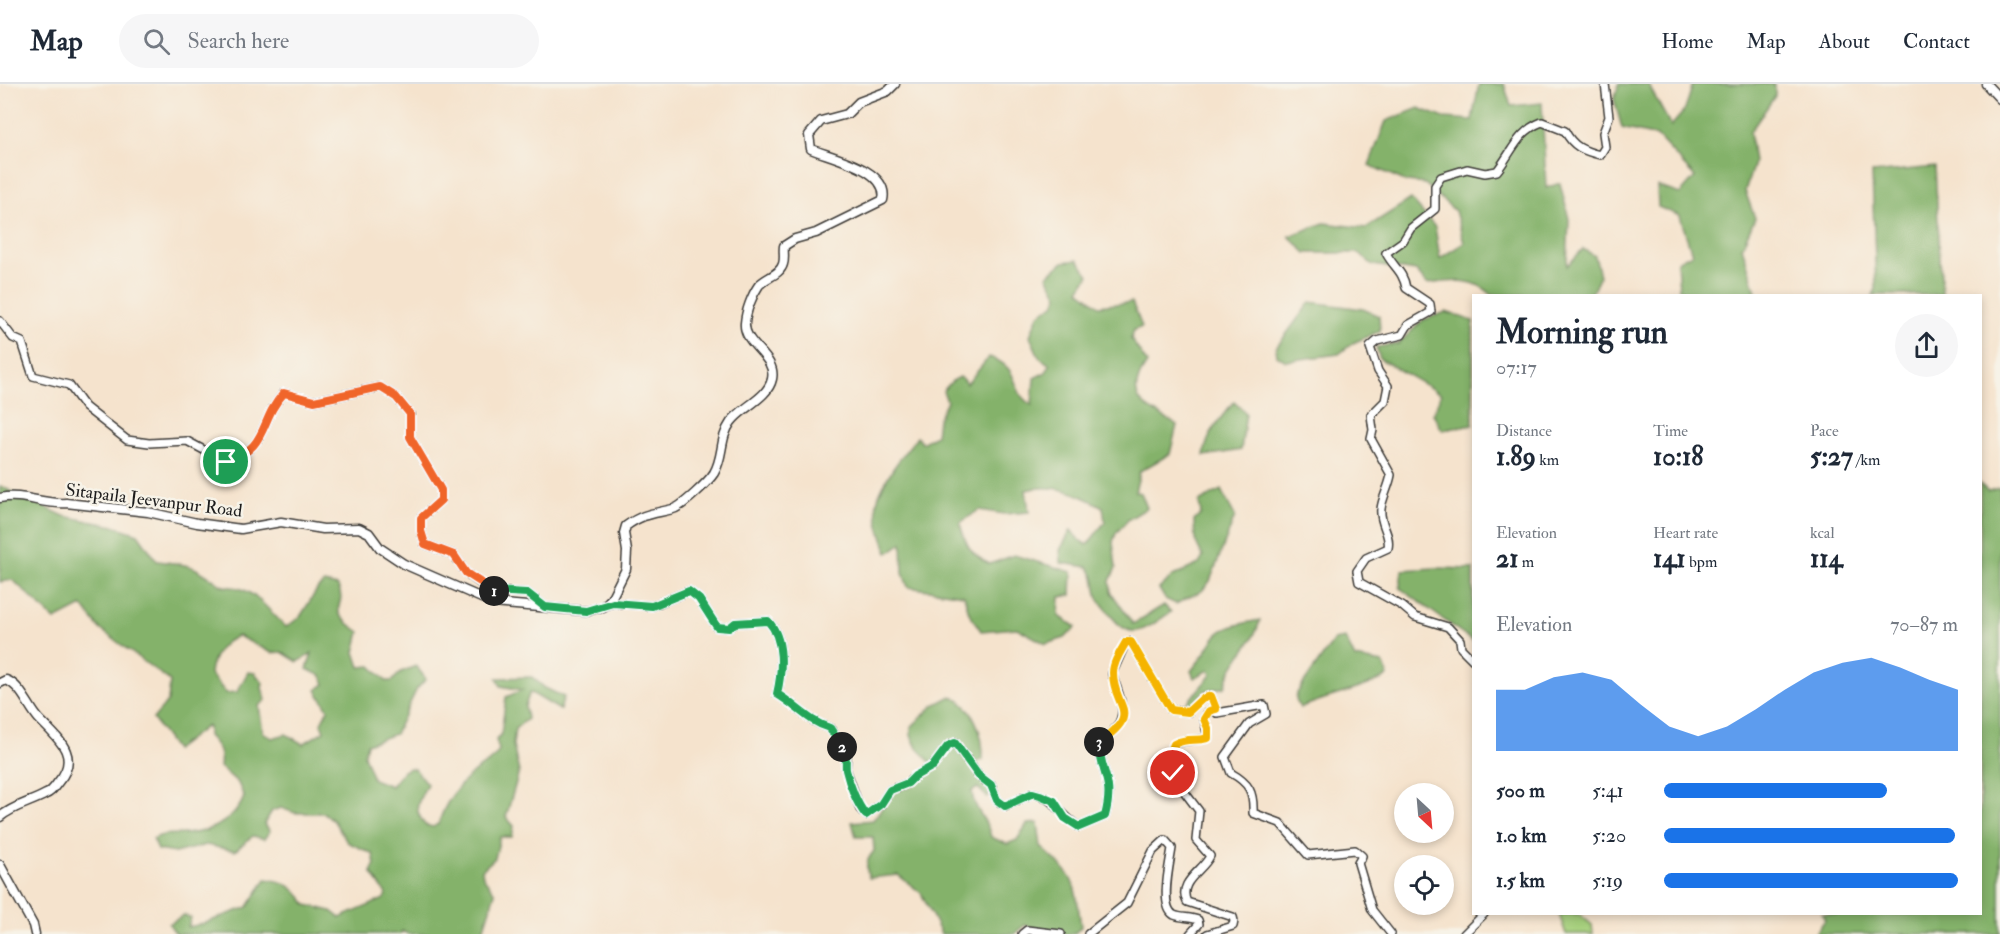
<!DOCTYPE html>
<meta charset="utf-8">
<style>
body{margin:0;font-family:"IM FELL Double Pica",serif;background:#f6f6f7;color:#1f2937;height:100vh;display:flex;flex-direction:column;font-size:22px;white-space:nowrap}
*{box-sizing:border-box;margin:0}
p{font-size:20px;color:#747a83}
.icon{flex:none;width:33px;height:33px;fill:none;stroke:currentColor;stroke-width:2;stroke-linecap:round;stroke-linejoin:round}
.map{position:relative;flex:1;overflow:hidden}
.details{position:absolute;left:1472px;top:210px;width:510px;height:621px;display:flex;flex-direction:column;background:#fff;border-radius:0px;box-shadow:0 3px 9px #0003}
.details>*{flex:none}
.needle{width:39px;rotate:154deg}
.fabs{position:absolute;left:1394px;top:699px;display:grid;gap:12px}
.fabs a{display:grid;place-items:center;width:60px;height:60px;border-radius:50%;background:#fff;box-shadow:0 3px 9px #0003;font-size:30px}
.pin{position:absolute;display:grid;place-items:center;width:51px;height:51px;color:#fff;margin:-26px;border:3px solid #fff;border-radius:50%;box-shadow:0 2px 6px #0007}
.km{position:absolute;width:30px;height:30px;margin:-15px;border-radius:50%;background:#222;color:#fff;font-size:16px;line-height:30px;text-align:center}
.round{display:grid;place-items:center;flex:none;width:63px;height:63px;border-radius:32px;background:#f6f6f7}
.head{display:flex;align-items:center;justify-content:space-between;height:102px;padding:0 24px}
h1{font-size:33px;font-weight:800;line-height:45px}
.figures{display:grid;grid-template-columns:repeat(3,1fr);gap:9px;height:102px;padding:6px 24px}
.figures div{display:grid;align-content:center}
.figures b{font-size:26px;font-weight:800}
.figures small{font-size:16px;font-weight:400}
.figures p{font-size:16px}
.chart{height:168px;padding:12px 24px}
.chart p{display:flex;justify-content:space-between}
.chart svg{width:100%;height:108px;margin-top:6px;fill:#1a73e8;opacity:.7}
ul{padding:0 24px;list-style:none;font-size:20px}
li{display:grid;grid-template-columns:96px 72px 1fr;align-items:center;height:45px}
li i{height:15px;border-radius:8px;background:#1a73e8}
header{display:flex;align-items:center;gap:36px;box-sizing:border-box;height:84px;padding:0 30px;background:#fff;border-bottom:2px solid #e0e1e3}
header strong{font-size:28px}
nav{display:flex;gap:33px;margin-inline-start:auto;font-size:21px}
.search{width:420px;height:54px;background:#f6f6f7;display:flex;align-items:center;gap:15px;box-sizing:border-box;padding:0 21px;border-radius:33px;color:#747a83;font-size:22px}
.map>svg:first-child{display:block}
.green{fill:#a5cf7b;stroke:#60764c;stroke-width:1.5}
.forest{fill:#84b26b;stroke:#506744;stroke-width:1.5;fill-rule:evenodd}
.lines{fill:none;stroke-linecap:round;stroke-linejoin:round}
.minor-casing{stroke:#3d3a37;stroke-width:10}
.tertiary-casing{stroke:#3d3a37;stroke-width:11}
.minor{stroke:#fff;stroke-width:7}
.tertiary{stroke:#fff;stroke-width:8}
.split-1-casing{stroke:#fff;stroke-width:12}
.split-2-casing{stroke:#fff;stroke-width:12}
.split-3-casing{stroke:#fff;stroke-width:12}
.split-4-casing{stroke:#fff;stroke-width:12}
.split-1{stroke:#f0652b;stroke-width:8}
.split-2{stroke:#22a559;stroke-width:8}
.split-3{stroke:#22a559;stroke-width:8}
.split-4{stroke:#f5b400;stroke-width:8}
.labels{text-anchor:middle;stroke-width:5;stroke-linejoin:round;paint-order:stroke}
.street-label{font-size:18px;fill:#1c1c1c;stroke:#f7f3e8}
</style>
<header>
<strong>Map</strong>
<div class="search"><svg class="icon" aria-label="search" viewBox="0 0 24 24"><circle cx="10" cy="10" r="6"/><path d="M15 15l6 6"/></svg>Search here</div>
<nav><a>Home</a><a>Map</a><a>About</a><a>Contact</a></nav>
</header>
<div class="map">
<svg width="2000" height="850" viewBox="0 0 2000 850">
<rect width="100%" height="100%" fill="#f7f3e8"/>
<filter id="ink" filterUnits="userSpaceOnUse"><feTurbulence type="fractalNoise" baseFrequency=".0167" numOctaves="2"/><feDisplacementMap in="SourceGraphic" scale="12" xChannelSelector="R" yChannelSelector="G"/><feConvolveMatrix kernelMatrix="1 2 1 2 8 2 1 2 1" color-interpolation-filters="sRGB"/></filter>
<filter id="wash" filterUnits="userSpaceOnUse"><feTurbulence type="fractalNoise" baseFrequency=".008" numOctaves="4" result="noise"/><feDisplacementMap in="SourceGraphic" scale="24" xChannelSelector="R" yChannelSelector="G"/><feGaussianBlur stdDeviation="1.35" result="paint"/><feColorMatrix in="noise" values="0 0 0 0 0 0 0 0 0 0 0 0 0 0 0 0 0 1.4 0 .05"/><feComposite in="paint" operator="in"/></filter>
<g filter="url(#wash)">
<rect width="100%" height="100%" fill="#f5e3cd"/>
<polygon class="green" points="1559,830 1579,830 1592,841 1593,850 1566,850"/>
<g class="forest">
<path d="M 1479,0 L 1504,0 L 1511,22 L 1542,19 L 1546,104 L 1560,99 L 1569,135 L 1567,182 L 1583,165 L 1595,172 L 1600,192 L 1591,211 L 1492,211 C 1474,192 1450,197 1427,200 L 1416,187 L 1373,181 L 1358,169 L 1306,169 L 1289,152 L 1324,139 L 1366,144 L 1411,115 L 1435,143 L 1440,174 L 1464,159 L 1455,127 L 1425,100 L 1407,98 L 1369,81 L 1386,37 L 1419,24 L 1444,34 L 1472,36 Z"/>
<polygon points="1619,0 1648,0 1671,42 1685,26 1693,0 1775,0 1775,12 1750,48 1754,79 1745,107 1755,134 1742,163 1757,211 1692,211 1679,205 1677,178 1692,170 1680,132 1658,123 1657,102 1680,110 1695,93 1657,52 1622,44 1614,15"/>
<polygon points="1935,83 1942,211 1873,211 1876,205 1872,89"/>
<path d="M 1078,176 L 1089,191 L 1079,206 L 1099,222 L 1132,218 L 1142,243 L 1134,246 L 1131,255 L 1147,279 C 1121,317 1147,323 1177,341 L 1170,370 L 1140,387 L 1135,408 L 1141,409 L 1147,424 L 1129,435 L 1116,449 L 1113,458 L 1116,484 L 1110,497 L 1111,508 L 1133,540 L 1164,521 L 1171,528 C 1144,546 1131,560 1109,529 C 1106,524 1100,519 1098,514 C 1094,501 1097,494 1088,483 L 1061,479 L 1060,466 L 1071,446 L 1079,456 L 1087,461 L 1105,438 L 1103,423 C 1077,409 1056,399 1026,406 L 1029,428 L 1004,430 L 979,426 L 960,439 C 965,459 970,471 990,480 L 1014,471 L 1072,488 L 1071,511 L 1060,513 L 1059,532 L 1076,543 L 1065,554 L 1046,560 L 1017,544 L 981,547 L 969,529 L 964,511 L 908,503 L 903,489 L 902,459 L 888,469 C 883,455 874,433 877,418 C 881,399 904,368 917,353 L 922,359 L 936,351 L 938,335 L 947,317 L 943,307 L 952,297 L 960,293 L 967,300 L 989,273 C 1023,283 1009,309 1032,321 L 1034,294 L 1046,288 L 1050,281 L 1039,273 L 1030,252 L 1038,231 L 1054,220 L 1058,212 L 1047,192 L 1063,178 Z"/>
<polygon points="1310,218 1363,225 1379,232 1380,247 1353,259 1339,270 1286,277 1277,271 1276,264"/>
<polygon points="1446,228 1473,237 1473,341 1442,346 1433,330 1441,310 1380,275 1376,263 1398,260 1423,236"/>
<path d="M 1234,318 L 1246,329 L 1241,366 L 1204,372 C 1206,351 1220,334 1234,318 Z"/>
<polygon points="1980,400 1988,407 2000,404 2000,850 1815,850 1825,836 1822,830 1980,830"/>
<path d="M 0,402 L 64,432 L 114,442 L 138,450 L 157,477 C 192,481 193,481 221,501 C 226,504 233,502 239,504 C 258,510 272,530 286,543 L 300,533 L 318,504 L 324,499 L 338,502 C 349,526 321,522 360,548 L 355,568 L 360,583 L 371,582 L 386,597 L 392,597 L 401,588 L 416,582 L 426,595 L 417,605 L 395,650 L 367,660 L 364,671 L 373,695 L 391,702 L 403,687 L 409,684 L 415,685 L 427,700 C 418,719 412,723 425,741 L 433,743 L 439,739 C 444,720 458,701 474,688 C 483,680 494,678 499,666 L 496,656 L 501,650 L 506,613 L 522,606 L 501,602 L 497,594 L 532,593 L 545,604 L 564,613 L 560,626 L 530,608 L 525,622 L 527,635 L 515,645 L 513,661 L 519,688 L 506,733 L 514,742 L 512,753 L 500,753 L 495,774 L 482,786 L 483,793 L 495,809 L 482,850 L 464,850 L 457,845 L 450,850 L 408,850 L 402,847 L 400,850 L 176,850 L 169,840 L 184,831 L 191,834 L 188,843 C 210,840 226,829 247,824 L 266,795 C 286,797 296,804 307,821 L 331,827 L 340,834 L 384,815 L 386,810 L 371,788 L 375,780 L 373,770 L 347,758 L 334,737 L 324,729 L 295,729 L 281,724 L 272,727 L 264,740 L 270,747 L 264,755 L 253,752 L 235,767 L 206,761 L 175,769 L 158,766 L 153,755 C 165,748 171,751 184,750 C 209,749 236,736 244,713 L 238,699 L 220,683 C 222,669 218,662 208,652 L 208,641 L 175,666 L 153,635 L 168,617 L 170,597 L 100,545 L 82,522 L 55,536 L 13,496 L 0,498 ZM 238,552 L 272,569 L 282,568 L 298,578 L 312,569 L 307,585 L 321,592 L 325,600 L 316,606 L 328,625 L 321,639 L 324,647 L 303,660 L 286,650 L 272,654 L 263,648 L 259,622 L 266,616 L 262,604 L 263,599 L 255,589 L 248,588 L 237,608 L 226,609 L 210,590 C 211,573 222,558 238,552 Z"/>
<polygon points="1221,406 1235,432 1210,497 1202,507 1176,520 1165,515 1159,505 1173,492 1199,480 1203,473 1195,456 1194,437 1201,430 1199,418"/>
<polygon points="1435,484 1473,485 1473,557 1400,504 1402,486"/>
<path d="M 1260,536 C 1254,562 1230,577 1225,603 L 1204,607 L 1189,625 L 1184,622 L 1211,591 L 1209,586 L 1194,594 L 1191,587 C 1223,550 1204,546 1260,536 Z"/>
<path d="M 1345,554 L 1355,574 L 1383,579 L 1388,592 C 1361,607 1329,611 1300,624 L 1296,616 L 1297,609 L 1334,556 Z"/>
<path d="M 951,612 C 974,622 984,651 983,676 L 972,679 L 955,656 L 932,680 L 917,664 L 911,651 L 911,643 L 934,621 Z"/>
<path d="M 956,662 L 992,709 L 987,713 L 978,704 L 972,707 C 973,726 988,735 991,753 L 1007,760 L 1017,756 L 1027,740 L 1038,739 L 1041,763 C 1077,795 1075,797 1081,843 L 1074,850 L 1046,850 L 1025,841 L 1014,850 L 941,850 L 921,809 L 898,791 L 869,794 C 865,782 866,776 874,767 L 873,753 L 856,753 L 852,738 L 873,736 L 895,706 L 910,703 C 916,694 921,694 928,688 C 940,678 939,669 956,662 Z"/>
</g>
</g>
<g filter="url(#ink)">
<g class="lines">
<defs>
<g id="minor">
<path d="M 0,237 L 13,254 L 22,258 L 33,292 L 69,301 L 85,323 L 127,356 L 149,359 L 187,357 L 226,378 C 270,363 258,337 284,309 L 314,317 L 380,303 L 396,313 L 410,330 L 410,353 L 441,406 L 441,416 L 421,434 L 421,447 L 425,460 L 454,471 L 466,489 L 491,507 L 527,509 L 545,523"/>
<path d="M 605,522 L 613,519 L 652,522 L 689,507 L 699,515 L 717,543 L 729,544 L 735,539 L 768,537 C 785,554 782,588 777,610 C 796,621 808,638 830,644 L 847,670 L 846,685 L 860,725 L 866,731 L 881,720 L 890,706 L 908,699 L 915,692 L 933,682 L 948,662 L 955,659 L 978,691 L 991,701 L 997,716 L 1005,722 L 1033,709 C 1054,713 1061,732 1079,743 L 1105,732 C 1115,694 1100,691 1099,658 C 1132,637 1123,622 1112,590 L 1126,558 L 1131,558 L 1171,626 L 1188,628 L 1202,615 L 1211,612 L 1217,629 L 1264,621 L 1266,630 L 1249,640 L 1225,673 L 1231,689 C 1249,699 1254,708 1253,729 L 1280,739 L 1308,771 L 1355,766 L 1362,772 L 1358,779 L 1372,826 L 1391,850"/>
<path d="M 1473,576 L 1461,564 L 1460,556 L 1448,543 L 1415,533 L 1402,522 L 1359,498 L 1357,487 L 1366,474 L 1388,464 C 1391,450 1379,439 1381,425 C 1382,414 1389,403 1391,391 L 1371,355 L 1373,346 L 1371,331 L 1385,317 L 1388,302 L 1378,287 L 1370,263 L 1377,257 L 1402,251 L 1408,241 L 1431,228 L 1430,220 L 1406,204 C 1403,187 1394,184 1386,169 L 1403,157 L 1411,144 L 1435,125 L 1435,102 L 1441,93 L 1467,85 L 1485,89 L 1497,87 C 1512,68 1518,47 1542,38 L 1565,47 C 1573,63 1584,67 1600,71 L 1605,63 L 1603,49 L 1609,33 L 1605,0"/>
<polyline points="1022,850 1027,846 1061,850"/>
<path d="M 1088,850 L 1127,819 L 1153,767 L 1165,756 L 1172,764 C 1170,779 1159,823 1174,831 C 1181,834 1190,833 1198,836 L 1199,840 L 1190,850"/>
<path d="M 1207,850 L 1233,842 L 1234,837 L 1233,833 L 1187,818 C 1177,798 1203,787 1210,772 L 1196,756 L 1199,727 L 1177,698 L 1169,672 L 1175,660 C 1188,654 1196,658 1208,653 L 1204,635 L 1209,627 L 1216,625"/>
<polyline points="1464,850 1484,830"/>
</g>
<g id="tertiary">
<polyline points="1986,0 2000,15"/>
<path d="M 0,414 C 23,409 43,421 66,419 L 148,428 L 197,439 L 241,445 L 281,438 L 323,445 L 359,444 L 369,449 L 380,464 L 404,480 L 493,519 L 586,527 L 603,523 L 611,515 L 626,485 L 627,467 L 624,449 L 626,442 C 644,429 653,430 673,425 C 682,423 709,397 714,389 C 724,372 719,355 731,338 C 742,323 768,314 772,295 C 777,272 743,261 745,239 C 746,227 752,211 759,201 C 766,193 780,191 783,180 C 785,175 783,167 784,162 L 795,155 L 816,149 L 883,116 C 890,86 833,74 811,65 L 809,51 L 821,37 L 847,30 L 859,18 L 888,7 L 895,0"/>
<path d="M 0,599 L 6,596 C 22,602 28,623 39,635 C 57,654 81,671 59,697 C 55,702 52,708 46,710 C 30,719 14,721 0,733"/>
<polyline points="0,781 33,841 35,850"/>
</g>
</defs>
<use href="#minor" class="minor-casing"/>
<use href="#tertiary" class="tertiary-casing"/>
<use href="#minor" class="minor"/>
<use href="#tertiary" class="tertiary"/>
</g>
</g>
<g class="lines" filter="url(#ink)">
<defs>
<path id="split-1" d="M 226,378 C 270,363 258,337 284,309 L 314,317 L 380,303 L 396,313 L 410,330 L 410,353 L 441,406 L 441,416 L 421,434 L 421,447 L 425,460 L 454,471 L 466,489 L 494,507"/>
<path id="split-2" d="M 494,507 L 527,509 L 545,523 L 586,527 L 613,519 L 652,522 L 689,507 L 699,515 L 717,543 L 729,544 L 735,539 L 768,537 C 785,555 782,588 777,610 C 796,621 809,638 830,644 L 842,663"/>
<path id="split-3" d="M 842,663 C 848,671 845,676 846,686 C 849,699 857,721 866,731 L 881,720 L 890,706 L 908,699 L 915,692 L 933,682 L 948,662 L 955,659 L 978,691 L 991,701 L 997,716 L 1005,722 L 1033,709 L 1040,711 L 1054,717 L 1065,734 L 1079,743 L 1105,732 C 1115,694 1100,691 1099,658"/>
<path id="split-4" d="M 1099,658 C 1144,628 1113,624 1113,589 C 1113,578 1121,567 1126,558 L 1131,558 L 1171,626 L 1188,628 L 1202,615 L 1211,612 L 1216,625 L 1209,627 L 1204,635 L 1208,644 L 1208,654 C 1195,658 1189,653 1174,660 L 1169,672 L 1173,689"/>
</defs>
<use href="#split-1" class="split-1-casing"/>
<use href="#split-2" class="split-2-casing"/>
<use href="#split-3" class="split-3-casing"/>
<use href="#split-4" class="split-4-casing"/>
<use href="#split-1" class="split-1"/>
<use href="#split-2" class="split-2"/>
<use href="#split-3" class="split-3"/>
<use href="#split-4" class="split-4"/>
</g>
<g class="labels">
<g class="street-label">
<text transform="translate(154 416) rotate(7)" y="6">Sitapaila Jeevanpur Road</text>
</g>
</g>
</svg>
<div class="fabs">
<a><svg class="needle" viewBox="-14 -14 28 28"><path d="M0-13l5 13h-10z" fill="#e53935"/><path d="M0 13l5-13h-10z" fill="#747a83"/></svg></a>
<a><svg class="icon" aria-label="locate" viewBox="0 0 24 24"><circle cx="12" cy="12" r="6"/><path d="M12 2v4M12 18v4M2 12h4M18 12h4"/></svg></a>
</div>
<div class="pin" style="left:226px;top:378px;background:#1e9e55"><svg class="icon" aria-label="arrive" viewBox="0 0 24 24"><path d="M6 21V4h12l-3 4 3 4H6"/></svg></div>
<div class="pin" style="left:1173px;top:689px;background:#d93025"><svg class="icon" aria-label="check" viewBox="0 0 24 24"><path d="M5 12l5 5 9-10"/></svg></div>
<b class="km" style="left:494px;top:507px">1</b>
<b class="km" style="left:842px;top:663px">2</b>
<b class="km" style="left:1099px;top:658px">3</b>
<section class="details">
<div class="head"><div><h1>Morning run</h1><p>07:17</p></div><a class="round"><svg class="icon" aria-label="share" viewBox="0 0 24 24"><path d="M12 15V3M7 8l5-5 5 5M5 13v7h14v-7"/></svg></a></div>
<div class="figures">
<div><p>Distance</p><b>1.89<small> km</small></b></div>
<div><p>Time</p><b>10:18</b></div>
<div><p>Pace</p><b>5:27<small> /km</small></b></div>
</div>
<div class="figures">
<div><p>Elevation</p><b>21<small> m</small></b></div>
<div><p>Heart rate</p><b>141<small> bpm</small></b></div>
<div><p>kcal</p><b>114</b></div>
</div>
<div class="chart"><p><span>Elevation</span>70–87 m</p>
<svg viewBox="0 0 160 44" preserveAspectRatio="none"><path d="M0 44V19L10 19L20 14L30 12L40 15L50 25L60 34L70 38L80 34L90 27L100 19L110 12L120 8L130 6L140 10L150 15L160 19V44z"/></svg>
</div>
<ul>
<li><b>500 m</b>5:41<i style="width:76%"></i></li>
<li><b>1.0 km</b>5:20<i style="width:99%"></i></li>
<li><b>1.5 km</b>5:19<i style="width:100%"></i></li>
</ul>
</section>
</div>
